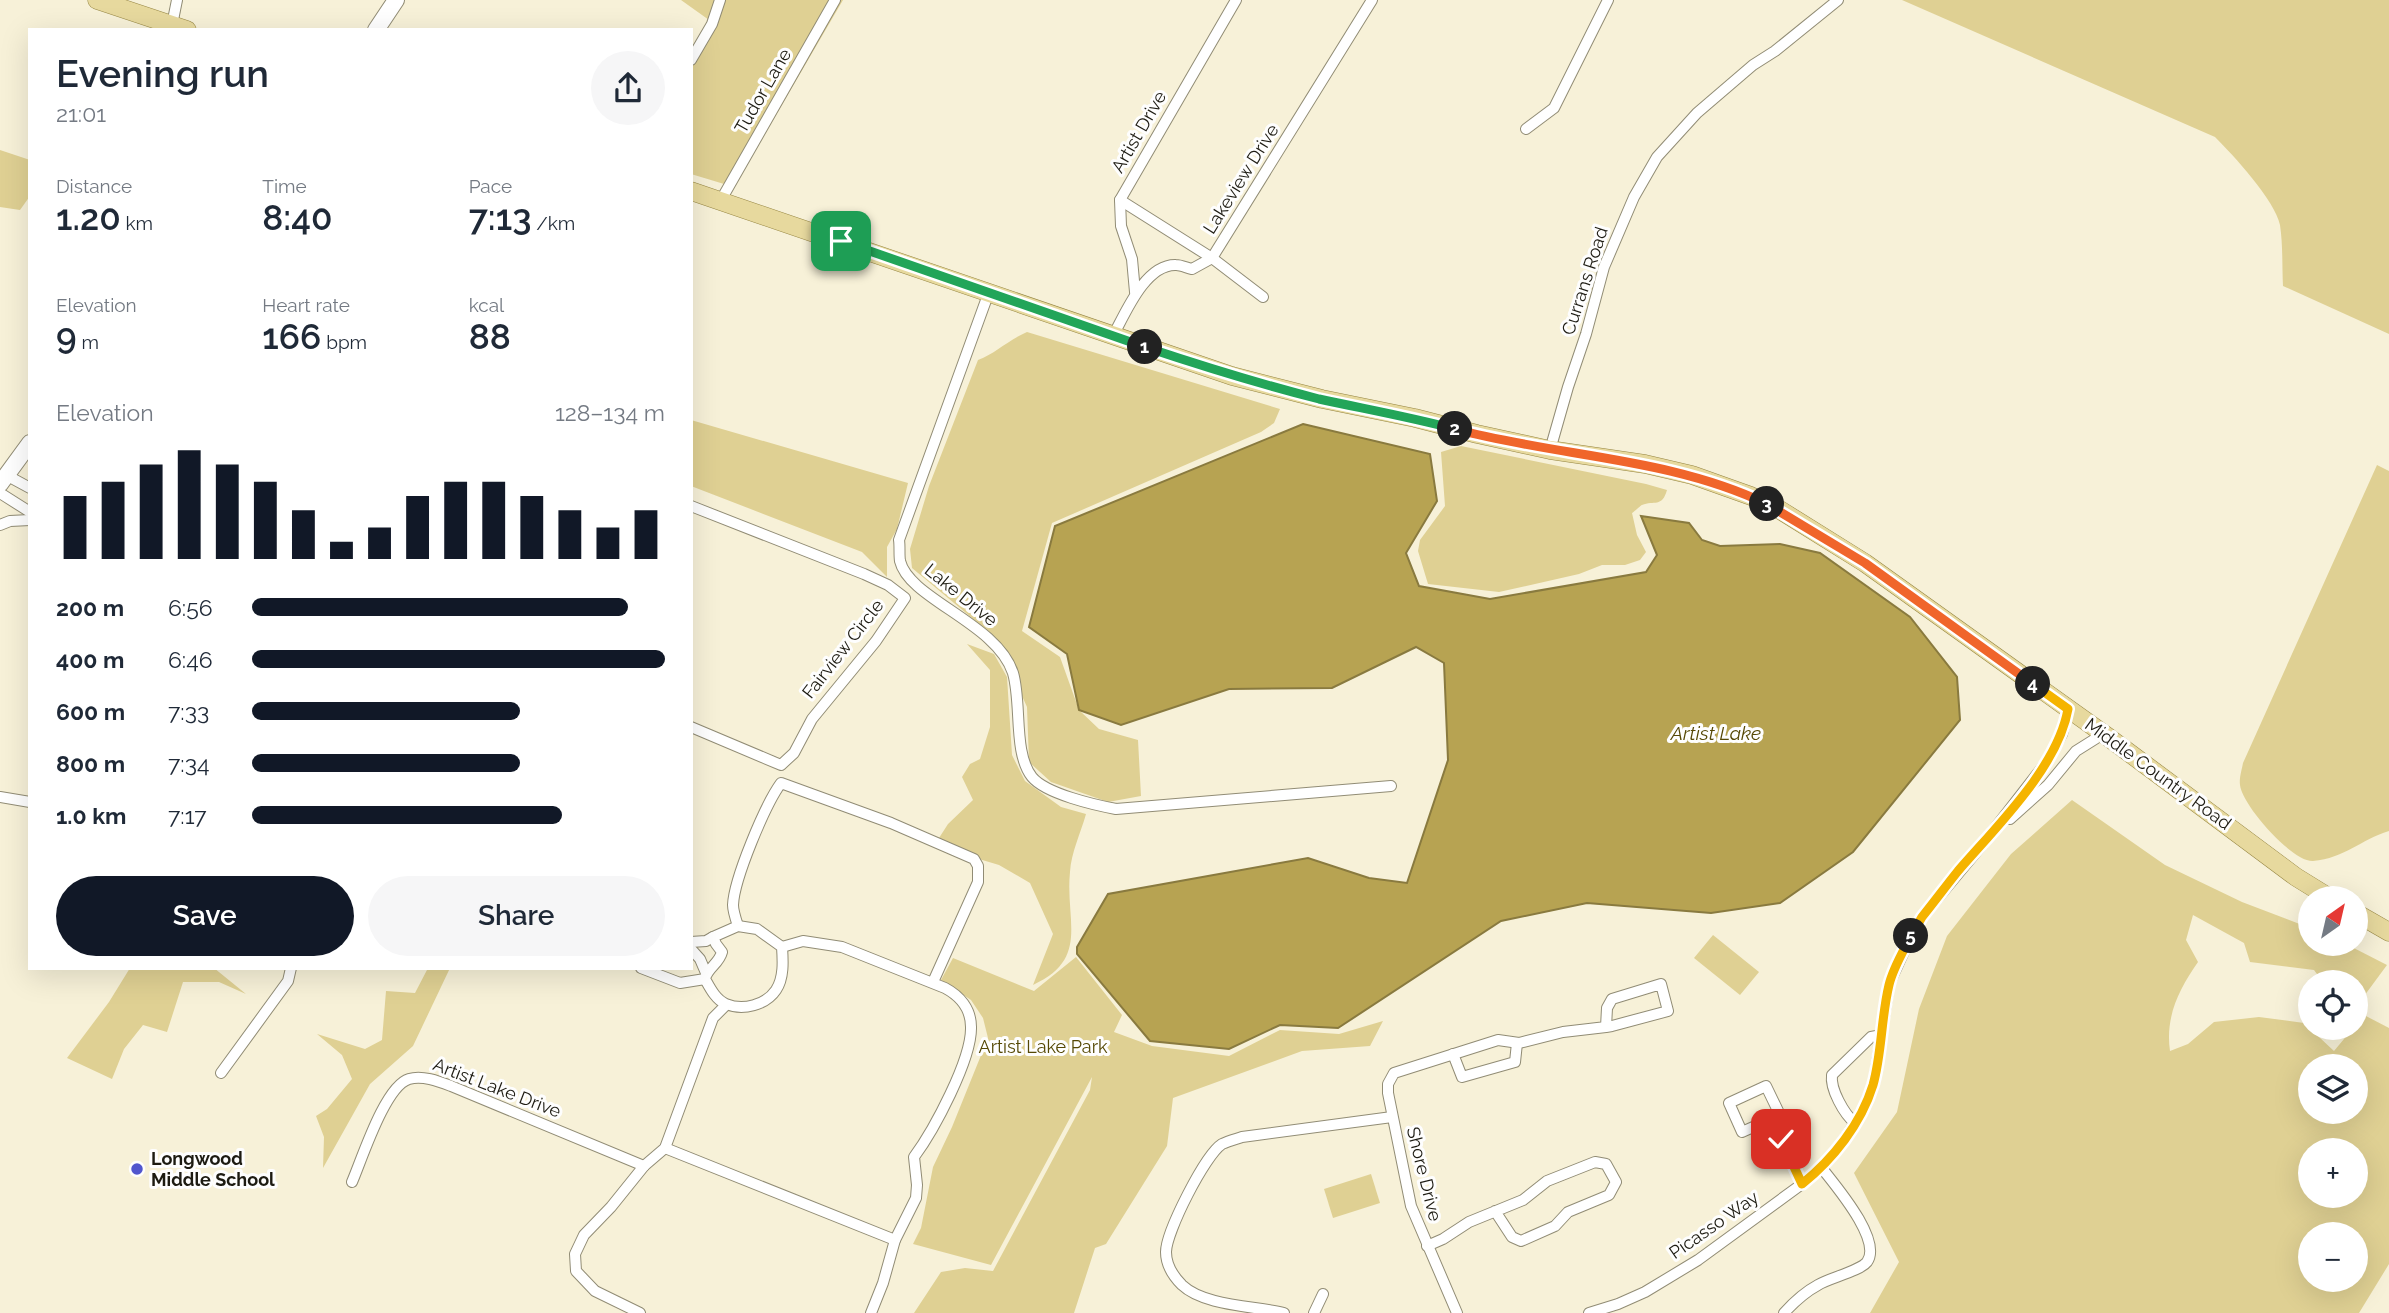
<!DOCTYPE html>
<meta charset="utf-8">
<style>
body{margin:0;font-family:Raleway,sans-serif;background:#f6f6f7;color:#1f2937;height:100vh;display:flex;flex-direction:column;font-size:26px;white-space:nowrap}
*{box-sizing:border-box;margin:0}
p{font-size:23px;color:#747a83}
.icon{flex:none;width:38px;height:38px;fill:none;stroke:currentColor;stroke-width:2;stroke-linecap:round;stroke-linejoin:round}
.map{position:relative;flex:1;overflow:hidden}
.sheet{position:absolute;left:28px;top:28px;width:665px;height:942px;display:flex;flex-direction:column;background:#fff;border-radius:0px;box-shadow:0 7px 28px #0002}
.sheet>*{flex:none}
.needle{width:46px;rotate:34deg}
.buttons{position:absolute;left:2298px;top:886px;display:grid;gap:14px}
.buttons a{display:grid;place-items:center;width:70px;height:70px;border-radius:50%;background:#fff;box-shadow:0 7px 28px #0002;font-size:35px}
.pin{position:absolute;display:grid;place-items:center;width:60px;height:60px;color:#fff;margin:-30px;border-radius:14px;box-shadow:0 4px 10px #0006}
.km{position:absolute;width:35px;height:35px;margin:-18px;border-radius:50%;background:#222;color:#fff;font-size:19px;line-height:35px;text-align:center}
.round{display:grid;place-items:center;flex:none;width:74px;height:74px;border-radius:37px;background:#f6f6f7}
.overview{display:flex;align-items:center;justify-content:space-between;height:119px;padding:0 28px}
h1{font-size:38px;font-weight:600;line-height:52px}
.metrics{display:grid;grid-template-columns:repeat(3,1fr);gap:10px;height:119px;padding:7px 28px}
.metrics div{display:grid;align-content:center}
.metrics b{font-size:35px;font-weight:600}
.metrics small{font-size:19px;font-weight:400}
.metrics p{font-size:19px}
.chart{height:196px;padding:14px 28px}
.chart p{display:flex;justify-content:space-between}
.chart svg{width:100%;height:126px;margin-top:7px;stroke:#111827;stroke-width:6}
.button{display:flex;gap:14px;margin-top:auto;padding:14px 28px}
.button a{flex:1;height:80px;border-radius:42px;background:#111827;color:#fff;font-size:28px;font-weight:600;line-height:80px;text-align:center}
.button a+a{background:#f6f6f7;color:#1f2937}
ul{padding:0 28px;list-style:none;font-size:23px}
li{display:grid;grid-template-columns:112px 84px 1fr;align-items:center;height:52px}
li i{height:18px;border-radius:9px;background:#111827}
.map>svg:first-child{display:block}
.green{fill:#dfd093;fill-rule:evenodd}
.water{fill:#b7a352;stroke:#897a3f;stroke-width:2}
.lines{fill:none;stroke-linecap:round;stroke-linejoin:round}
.minor-casing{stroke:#918c75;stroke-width:12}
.secondary-casing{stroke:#918c75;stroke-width:18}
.primary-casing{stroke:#968643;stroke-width:19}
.minor{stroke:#fff;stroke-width:10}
.secondary{stroke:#fff;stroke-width:16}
.primary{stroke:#e7d99e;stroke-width:18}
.split-1-casing{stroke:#fff;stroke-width:14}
.split-2-casing{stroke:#fff;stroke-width:14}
.split-3-casing{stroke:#fff;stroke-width:14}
.split-4-casing{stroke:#fff;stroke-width:14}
.split-5-casing{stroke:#fff;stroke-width:14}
.split-6-casing{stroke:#fff;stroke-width:14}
.split-1{stroke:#22a559;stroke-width:9}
.split-2{stroke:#22a559;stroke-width:9}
.split-3{stroke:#f0652b;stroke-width:9}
.split-4{stroke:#f0652b;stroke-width:9}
.split-5{stroke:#f5b400;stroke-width:9}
.split-6{stroke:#f5b400;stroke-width:9}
.poi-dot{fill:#5156cd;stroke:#fefefe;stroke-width:2.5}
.labels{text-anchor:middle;stroke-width:6;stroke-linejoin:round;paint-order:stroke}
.street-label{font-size:18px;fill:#1d1b12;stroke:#fefefe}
.park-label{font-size:18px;fill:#554804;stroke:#fefefe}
.poi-label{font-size:18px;font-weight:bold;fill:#1d1b12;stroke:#fefefe;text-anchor:start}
.water-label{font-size:19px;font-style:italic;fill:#564805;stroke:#fefefe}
</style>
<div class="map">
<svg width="2389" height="1313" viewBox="0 0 2389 1313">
<rect width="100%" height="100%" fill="#f7f1d8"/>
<g class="green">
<polygon points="681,0 843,0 734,187 691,174 691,50 709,20"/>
<path d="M 1902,0 L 2389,0 L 2389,334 L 2283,286 C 2282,266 2283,245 2280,225 C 2275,200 2233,155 2215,137 Z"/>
<polygon points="0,150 30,160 30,196 20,210 0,207"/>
<path d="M 1027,332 L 1280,409 L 1274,423 L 1261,432 L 1052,523 L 1022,631 L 1060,657 L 1079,710 L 1099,729 L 1138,740 L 1141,796 L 1108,802 L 1051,782 L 1029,762 L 1027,707 L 996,638 L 912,568 L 910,549 L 929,486 L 978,360 C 996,353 1008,340 1027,332 Z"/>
<polygon points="691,420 908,483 897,529 887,547 887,577 862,552 691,486"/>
<path d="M 1461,446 L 1646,484 L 1667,490 C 1662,508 1654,500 1642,505 C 1641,505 1633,513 1632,513 L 1637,535 L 1646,552 L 1640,560 L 1625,565 L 1602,565 L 1579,574 L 1499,592 L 1428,584 L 1418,551 L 1420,540 L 1445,506 L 1441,452 Z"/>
<path d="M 2377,465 L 2389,471 L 2389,831 C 2360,840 2345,858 2313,861 C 2292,862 2242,805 2240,785 C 2239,778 2242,769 2243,763 Z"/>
<path d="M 967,644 L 994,654 L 1007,677 L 1012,755 L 1025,781 L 1061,807 L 1086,814 C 1081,832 1071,853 1070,872 C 1065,921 1090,959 1033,985 L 1053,934 L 1030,883 L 999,865 L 979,859 L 939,838 L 948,824 L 973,800 L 962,777 L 970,764 L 980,759 L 990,727 L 990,670 Z"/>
<path d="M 2072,800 L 2165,865 L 2242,902 L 2310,928 L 2310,943 L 2344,943 L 2387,965 L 2356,1007 L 2356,982 L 2323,982 L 2314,970 L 2250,962 L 2244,943 L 2193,915 L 2186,940 L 2198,962 C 2179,989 2165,1017 2170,1051 L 2188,1044 L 2214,1022 L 2259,1017 L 2304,1023 L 2334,1051 L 2364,1015 L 2389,1028 L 2389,1264 L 2359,1313 L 1870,1313 L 1899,1262 L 1854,1173 L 1897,1112 L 1919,1009 L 1947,936 L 2011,854 ZM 2310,1066 L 2356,1066 L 2356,1111 L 2310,1111 ZM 2310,1150 L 2356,1150 L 2356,1195 L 2310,1195 ZM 2310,1234 L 2356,1234 L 2356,1279 L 2310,1279 Z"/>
<polygon points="1713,935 1759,972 1740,995 1694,958"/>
<polygon points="1076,957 1122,1015 1114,1032 1152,1046 1229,1056 1280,1030 1339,1034 1383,1021 1370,1046 1302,1051 1173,1098 1167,1146 1106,1244 1095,1248 1074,1313 914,1313 941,1272 965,1268 993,1271 1090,1090 1092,1077 991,1265 913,1244 921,1228 933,1167 952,1127 988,1038 983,1018 971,1000 941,980 953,958 1034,991"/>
<polygon points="130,968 214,968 246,994 219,982 183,982 167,1032 143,1025 124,1049 112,1079 67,1058 109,1002"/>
<polygon points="428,968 450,968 413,1046 370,1084 323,1168 324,1137 316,1116 327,1109 352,1079 342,1055 317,1034 365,1049 382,1040 386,991 415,993"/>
<polygon points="1371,1174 1380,1203 1333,1218 1324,1189"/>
</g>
<polygon class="water" points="1303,424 1430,454 1437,501 1406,553 1419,586 1490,599 1646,572 1657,555 1641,516 1689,523 1702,540 1720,546 1780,544 1820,553 1910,617 1957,677 1960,720 1853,852 1780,903 1711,913 1587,903 1501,921 1338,1028 1280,1025 1229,1049 1150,1041 1077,954 1077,947 1108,894 1308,858 1369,878 1407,883 1448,760 1444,663 1416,647 1332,688 1229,689 1121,725 1079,710 1067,654 1029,627 1055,526"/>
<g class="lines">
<defs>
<g id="minor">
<polyline points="172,25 177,0"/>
<polyline points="691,60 712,24 720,0"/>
<polyline points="1526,129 1554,108 1608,0"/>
<polyline points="721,200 835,0"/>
<polyline points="1120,200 1212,258 1263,297"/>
<path d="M 989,292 L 899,540 C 900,546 899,555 900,561 C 909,599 997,623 1013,673 C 1022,704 1013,753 1032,777 C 1046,794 1095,805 1116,809 L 1391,786"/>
<polyline points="1135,292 1132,259 1121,226 1120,200 1236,0"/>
<path d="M 1113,336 C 1125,314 1145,264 1176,265 C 1181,265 1187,268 1192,269 L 1212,258 L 1372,0"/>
<polyline points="1550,450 1568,387 1586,334 1604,267 1634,197 1657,157 1697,113 1753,65 1775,51 1838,0"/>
<polyline points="6,475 30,488"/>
<polyline points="0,493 30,512"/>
<polyline points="691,506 864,574 888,585 905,598 876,641 812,719 794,753 781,765 691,727"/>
<polyline points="0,525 10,521 30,520"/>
<polyline points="0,797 30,802"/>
<polyline points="2010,819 2048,785 2076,751 2103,734"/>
<path d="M 738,926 C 736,920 733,911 733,905 C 734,879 765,805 781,783 L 891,823 L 974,859 L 978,866 L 978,882 L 933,982"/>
<path d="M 738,926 L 757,929 L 782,947 C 783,961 784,978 776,990 C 766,1005 743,1011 726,1004 C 716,1000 710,988 705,979 C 707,968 719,964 722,952 L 716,944 L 713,937 Z"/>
<polyline points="691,942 706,941 713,937"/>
<path d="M 782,947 L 803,941 L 842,947 L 945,988 C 960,996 971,1009 971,1027 C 972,1059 934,1130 914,1157 L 917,1185 L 916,1198 L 895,1240 L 883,1283 L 871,1313"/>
<polyline points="691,949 700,959 706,973"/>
<polyline points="641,968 680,983 705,979"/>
<polyline points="1453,1054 1462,1077 1515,1062 1517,1043"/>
<polyline points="221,1073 288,981 291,968"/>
<polygon points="1766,1086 1780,1115 1742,1132 1729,1103"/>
<polyline points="1771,1119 1802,1184"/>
<path d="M 1855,1123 C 1844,1114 1830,1089 1832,1075 L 1871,1037 L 1882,1035"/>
<polyline points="665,1148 895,1240"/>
<path d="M 352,1182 C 362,1159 385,1086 409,1079 C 422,1075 438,1081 451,1086 L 644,1166"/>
<polyline points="1427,1246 1443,1239 1469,1222 1523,1200 1547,1181 1595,1162 1606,1164 1616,1182 1609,1195 1568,1212 1555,1226 1521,1241 1512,1237 1495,1211"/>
<polyline points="640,1313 595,1291 576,1271 575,1254 584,1235 611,1207 644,1166 665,1148 713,1018 726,1005"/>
<path d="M 1284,1313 C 1255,1306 1204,1306 1182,1285 C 1173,1276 1166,1265 1166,1252 C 1166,1232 1205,1155 1222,1144 C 1228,1141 1236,1139 1242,1137 L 1392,1117"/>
<polyline points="1314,1313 1323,1294"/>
<polyline points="1457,1313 1411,1206 1388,1093 1388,1084 1394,1073 1498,1040 1519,1043 1563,1032 1606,1027 1612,1026 1668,1011 1661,984 1612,999 1607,1008 1606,1027"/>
<polyline points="1589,1313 1618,1304 1645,1292 1698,1260 1802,1184 1825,1164 1840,1146 1862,1112 1874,1083 1889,984 1913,932 1922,917 1982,845 2045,764 2062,734 2068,709"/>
<path d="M 1784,1313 C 1794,1302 1805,1292 1818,1285 C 1829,1278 1860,1271 1867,1262 C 1883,1240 1834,1184 1821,1167"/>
</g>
<g id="secondary">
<polyline points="376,30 396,0"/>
<polyline points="0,484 30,443"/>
</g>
<g id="primary">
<polyline points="97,0 187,30"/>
<polyline points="691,191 1232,376 1322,399 1415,418 1477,434 1550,450 1645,464 1692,475 1751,496 1780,510 1865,563 2108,737 2296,877 2330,898"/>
<polyline points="2356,913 2389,932"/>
</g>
</defs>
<use href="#minor" class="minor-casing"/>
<use href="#secondary" class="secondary-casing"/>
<use href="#primary" class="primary-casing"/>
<use href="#minor" class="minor"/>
<use href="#secondary" class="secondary"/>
<use href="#primary" class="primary"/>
</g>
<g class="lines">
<defs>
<polyline id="split-1" points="841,241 1145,347"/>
<path id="split-2" d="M 1145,347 C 1202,366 1260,384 1319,399 C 1365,409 1410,417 1455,429"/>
<path id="split-3" d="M 1455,429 C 1559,457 1669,457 1767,504"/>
<polyline id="split-4" points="1767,504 1865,563 2033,684"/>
<path id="split-5" d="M 1911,936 L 1922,917 C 1934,902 1946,886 1958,871 C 1996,827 2058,767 2068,709 L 2033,684"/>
<path id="split-6" d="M 1781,1139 L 1802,1184 C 1833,1159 1861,1124 1873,1085 C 1882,1053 1881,1018 1889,985 C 1893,968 1903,952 1911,936"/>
</defs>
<use href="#split-1" class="split-1-casing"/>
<use href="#split-2" class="split-2-casing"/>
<use href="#split-3" class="split-3-casing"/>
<use href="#split-4" class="split-4-casing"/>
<use href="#split-5" class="split-5-casing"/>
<use href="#split-6" class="split-6-casing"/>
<use href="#split-1" class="split-1"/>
<use href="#split-2" class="split-2"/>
<use href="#split-3" class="split-3"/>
<use href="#split-4" class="split-4"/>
<use href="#split-5" class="split-5"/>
<use href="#split-6" class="split-6"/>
</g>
<circle class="poi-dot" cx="137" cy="1169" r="7"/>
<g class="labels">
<g class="street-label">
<text transform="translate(763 91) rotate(-60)" y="6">Tudor Lane</text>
<text transform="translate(1139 132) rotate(-60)" y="6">Artist Drive</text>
<text transform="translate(1241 179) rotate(-58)" y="6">Lakeview Drive</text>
<text transform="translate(1585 281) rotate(-72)" y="6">Currans Road</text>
<text transform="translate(961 595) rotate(39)" y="6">Lake Drive</text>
<text transform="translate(843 649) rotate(-52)" y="6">Fairview Circle</text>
<text transform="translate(2158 774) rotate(36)" y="6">Middle Country Road</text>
<text transform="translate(497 1088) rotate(21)" y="6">Artist Lake Drive</text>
<text transform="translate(1424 1174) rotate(76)" y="6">Shore Drive</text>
<text transform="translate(1714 1225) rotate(-35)" y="6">Picasso Way</text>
</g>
<g class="park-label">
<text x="1043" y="1053">Artist Lake Park</text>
</g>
<g class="poi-label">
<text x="151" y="1165">Longwood<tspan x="151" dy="21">Middle School</tspan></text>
</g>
<g class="water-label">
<text x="1716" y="740">Artist Lake</text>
</g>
</g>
</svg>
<div class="buttons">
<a><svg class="needle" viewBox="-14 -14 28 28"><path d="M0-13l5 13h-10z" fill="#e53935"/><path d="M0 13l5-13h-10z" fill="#747a83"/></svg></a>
<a><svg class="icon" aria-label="locate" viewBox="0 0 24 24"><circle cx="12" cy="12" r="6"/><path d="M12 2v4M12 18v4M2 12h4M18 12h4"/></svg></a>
<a><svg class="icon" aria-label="layers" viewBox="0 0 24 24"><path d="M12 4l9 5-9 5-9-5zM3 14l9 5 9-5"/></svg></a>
<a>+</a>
<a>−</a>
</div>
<div class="pin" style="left:841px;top:241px;background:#1e9e55"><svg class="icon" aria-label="arrive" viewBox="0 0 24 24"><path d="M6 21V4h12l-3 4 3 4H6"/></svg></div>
<div class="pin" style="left:1781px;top:1139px;background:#d93025"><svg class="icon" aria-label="check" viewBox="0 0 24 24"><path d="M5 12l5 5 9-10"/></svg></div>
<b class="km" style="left:1145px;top:347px">1</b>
<b class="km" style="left:1455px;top:429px">2</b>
<b class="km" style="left:1767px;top:504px">3</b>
<b class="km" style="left:2033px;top:684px">4</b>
<b class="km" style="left:1911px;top:936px">5</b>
<section class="sheet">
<div class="overview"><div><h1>Evening run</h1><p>21:01</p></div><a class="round"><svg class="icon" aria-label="share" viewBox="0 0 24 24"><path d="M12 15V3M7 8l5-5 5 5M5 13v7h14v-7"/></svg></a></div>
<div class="metrics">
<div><p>Distance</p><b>1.20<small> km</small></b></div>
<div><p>Time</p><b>8:40</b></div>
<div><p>Pace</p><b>7:13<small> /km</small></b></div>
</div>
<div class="metrics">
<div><p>Elevation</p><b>9<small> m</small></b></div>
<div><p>Heart rate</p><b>166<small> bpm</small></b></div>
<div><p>kcal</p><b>88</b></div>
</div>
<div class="chart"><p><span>Elevation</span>128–134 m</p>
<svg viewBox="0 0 160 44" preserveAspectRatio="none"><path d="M5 44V22M15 44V17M25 44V11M35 44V6M45 44V11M55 44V17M65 44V27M75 44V38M85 44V33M95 44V22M105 44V17M115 44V17M125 44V22M135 44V27M145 44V33M155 44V27"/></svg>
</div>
<ul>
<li><b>200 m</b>6:56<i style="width:91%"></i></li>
<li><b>400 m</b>6:46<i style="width:100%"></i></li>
<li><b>600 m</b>7:33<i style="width:65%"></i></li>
<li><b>800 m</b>7:34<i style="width:65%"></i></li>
<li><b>1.0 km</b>7:17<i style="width:75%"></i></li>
</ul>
<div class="button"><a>Save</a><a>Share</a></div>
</section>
</div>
